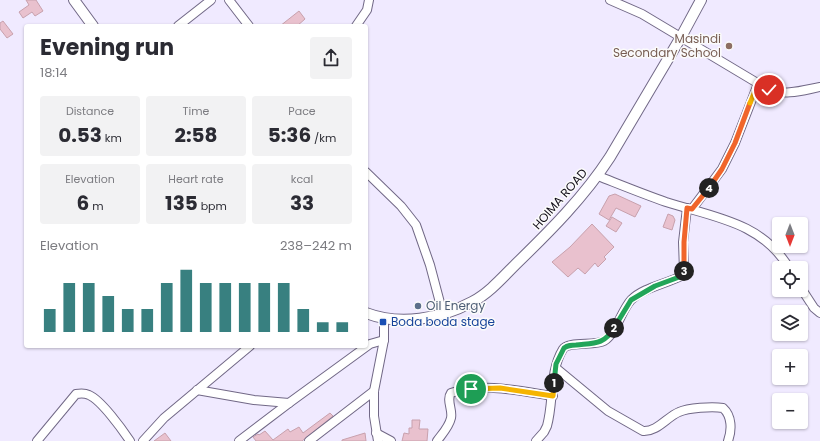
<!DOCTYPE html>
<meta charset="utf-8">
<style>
body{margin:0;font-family:Poppins,sans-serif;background:#f2f2f3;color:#2b2b33;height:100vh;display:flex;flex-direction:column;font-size:15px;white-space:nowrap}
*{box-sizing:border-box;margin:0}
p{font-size:13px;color:#7c7c81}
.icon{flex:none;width:22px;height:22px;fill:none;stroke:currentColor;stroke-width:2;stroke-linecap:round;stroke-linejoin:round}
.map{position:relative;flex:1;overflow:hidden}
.drawer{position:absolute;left:24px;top:24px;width:344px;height:324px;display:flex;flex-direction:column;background:#fff;border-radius:4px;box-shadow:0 1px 3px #0004}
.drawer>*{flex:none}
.needle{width:26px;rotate:180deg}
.tools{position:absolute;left:772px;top:217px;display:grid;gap:8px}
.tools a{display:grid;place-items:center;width:36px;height:36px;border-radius:4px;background:#fff;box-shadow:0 1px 3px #0004;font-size:20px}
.pin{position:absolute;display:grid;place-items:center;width:34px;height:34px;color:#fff;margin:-17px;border:2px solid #fff;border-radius:50%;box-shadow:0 1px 4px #0007}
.km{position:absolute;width:20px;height:20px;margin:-10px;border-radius:50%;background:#222;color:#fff;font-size:11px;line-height:20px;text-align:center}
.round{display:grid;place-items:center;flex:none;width:42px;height:42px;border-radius:4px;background:#f2f2f3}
.overview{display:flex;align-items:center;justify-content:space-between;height:68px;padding:0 16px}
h1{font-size:22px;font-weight:700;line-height:30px}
.figures{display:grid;grid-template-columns:repeat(3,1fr);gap:6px;height:68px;padding:4px 16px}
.figures div{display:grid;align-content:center;border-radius:4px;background:#f2f2f3;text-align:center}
.figures b{font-size:20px;font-weight:700}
.figures small{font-size:11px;font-weight:400}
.figures p{font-size:11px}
.chart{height:112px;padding:8px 16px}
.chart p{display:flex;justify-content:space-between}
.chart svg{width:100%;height:72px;margin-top:4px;stroke:#388080;stroke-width:6}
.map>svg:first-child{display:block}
.building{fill:#e9c1ce;stroke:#c8a1ad}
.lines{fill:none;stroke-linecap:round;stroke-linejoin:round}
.minor-casing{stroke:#716886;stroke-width:10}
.major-casing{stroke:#716886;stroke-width:12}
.minor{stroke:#fff;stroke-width:8}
.major{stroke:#fff;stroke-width:10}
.split-1-casing{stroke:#fff;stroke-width:8}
.split-2-casing{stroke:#fff;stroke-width:8}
.split-3-casing{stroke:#fff;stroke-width:8}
.split-4-casing{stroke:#fff;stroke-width:8}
.split-5-casing{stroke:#fff;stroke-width:8}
.split-6-casing{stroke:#fff;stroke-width:8}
.split-1{stroke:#f5b400;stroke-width:5}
.split-2{stroke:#22a559;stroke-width:5}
.split-3{stroke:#22a559;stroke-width:5}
.split-4{stroke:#f0652b;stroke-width:5}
.split-5{stroke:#f0652b;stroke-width:5}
.split-6{stroke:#f5b400;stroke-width:5}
.education-dot{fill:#8d6e63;stroke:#fbfbfb;stroke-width:1.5}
.service-dot{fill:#5c6f8a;stroke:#fbfbfb;stroke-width:1.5}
.transit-dot{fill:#1a4fb4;stroke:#fbfbfb;stroke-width:1.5}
.labels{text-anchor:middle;stroke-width:3;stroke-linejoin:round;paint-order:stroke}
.education-label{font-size:12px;fill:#785e54;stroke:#fbfbfb;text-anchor:end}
.street-label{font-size:12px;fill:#0f0b17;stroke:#fbfbfb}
.service-label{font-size:12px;fill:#4e5e75;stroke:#fbfbfb;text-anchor:start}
.transit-label{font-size:12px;fill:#164399;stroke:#fbfbfb;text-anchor:start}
</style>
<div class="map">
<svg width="820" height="441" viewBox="0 0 820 441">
<rect width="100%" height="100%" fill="#f0eaff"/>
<g class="building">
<polygon points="26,0 36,0 43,11 35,16 32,12 23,18 19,12 29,5"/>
<polygon points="299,11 305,19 297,26 280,26"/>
<polygon points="3,21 13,34 7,38 0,29 0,23"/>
<polygon points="615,194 641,206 635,217 616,208 609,220 599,214 609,196"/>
<polygon points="668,214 673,216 675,220 672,230 663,227"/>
<polygon points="612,217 622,223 616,232 606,226"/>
<polygon points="592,224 614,247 604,257 606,259 598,267 595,263 585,274 578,268 568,277 552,262 570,247"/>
<polygon points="330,413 333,416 302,441 256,441 253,437 258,434 259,435 265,431 273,440 288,429 290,432 299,427 303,433"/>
<polygon points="412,420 420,420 419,429 428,429 427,441 402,441 404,433 409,434 409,428 412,428"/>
<polygon points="165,433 171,441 154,441"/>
<polygon points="365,433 366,441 342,441 342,440"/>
</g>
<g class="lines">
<defs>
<g id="minor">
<polyline points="229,0 249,26"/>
<path d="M 610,0 L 642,14 L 769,90 C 785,96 804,90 820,87"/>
<polyline points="178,26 211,0"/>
<polyline points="356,26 367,10 369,0"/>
<polyline points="366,172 401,206 416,225 430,265 443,314"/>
<path d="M 598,176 C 621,185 643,194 666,202 C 713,217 762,222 789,268"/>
<polyline points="692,209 722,169 735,143 758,84"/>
<polyline points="801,288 814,308 820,313"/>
<path d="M 556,368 L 608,411 L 643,431 C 657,432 667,417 679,412 C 688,408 712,406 723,408 C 732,416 732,430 728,441"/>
<polyline points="197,390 254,400 289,403"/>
<polyline points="376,433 391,441"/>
<path d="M 37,441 L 76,394 C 81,393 85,393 89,395 C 101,400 122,429 130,441"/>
<polyline points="143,441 164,418 250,346"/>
<polyline points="239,441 289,403 370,344 384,340"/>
<polyline points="309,441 374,391"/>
<polyline points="378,441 374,416 374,391 384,340 384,319"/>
<path d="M 437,441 C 442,434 449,427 451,418 C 453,410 446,400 451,393 C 483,382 520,391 553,396"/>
<path d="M 536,441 L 544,432 L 547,426 C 554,401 549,372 563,349 C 568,341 595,346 604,341 C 616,334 621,311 631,300 C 644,287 667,284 683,275 L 684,271 L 683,242 L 687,208"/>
</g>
<g id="major">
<polyline points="74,0 93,26"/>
<path d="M 366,313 C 400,326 440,319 472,302 C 489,293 502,278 516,264 C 550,231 584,197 610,157 L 681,37 L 701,0"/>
</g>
</defs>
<use href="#minor" class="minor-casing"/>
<use href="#major" class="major-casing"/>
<use href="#minor" class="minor"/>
<use href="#major" class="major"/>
</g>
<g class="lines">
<defs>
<polyline id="split-1" points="471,389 500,388 553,396 554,383"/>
<path id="split-2" d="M 554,383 L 556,364 L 564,348 C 568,345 571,345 576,345 C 594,343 604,345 614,328"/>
<polyline id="split-3" points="614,328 631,300 655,286 682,276 684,271"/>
<polyline id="split-4" points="684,271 684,242 687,208 692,209 709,188"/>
<polyline id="split-5" points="709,188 722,169 735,143 750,103"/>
<polyline id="split-6" points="750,103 758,84 769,90"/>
</defs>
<use href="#split-1" class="split-1-casing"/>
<use href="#split-2" class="split-2-casing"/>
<use href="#split-3" class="split-3-casing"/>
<use href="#split-4" class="split-4-casing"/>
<use href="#split-5" class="split-5-casing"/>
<use href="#split-6" class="split-6-casing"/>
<use href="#split-1" class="split-1"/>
<use href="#split-2" class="split-2"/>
<use href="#split-3" class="split-3"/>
<use href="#split-4" class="split-4"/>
<use href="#split-5" class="split-5"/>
<use href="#split-6" class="split-6"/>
</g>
<circle class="education-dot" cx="729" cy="46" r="4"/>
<circle class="service-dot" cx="418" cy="306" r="4"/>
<rect class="transit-dot" x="379" y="318" width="8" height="8" rx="2"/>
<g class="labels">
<g class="education-label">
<text x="721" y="43">Masindi<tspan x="721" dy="14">Secondary School</tspan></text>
</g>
<g class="street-label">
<text transform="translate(560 199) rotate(-49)" y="4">HOIMA ROAD</text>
</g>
<g class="service-label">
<text x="426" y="310">Oil Energy</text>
</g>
<g class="transit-label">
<text x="391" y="326">Boda boda stage</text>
</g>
</g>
</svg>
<div class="tools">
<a><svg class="needle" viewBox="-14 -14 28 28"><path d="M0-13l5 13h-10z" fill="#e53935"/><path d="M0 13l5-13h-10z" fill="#7c7c81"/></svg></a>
<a><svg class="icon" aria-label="locate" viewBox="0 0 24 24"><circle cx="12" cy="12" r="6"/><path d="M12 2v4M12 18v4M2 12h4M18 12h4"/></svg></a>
<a><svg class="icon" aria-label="layers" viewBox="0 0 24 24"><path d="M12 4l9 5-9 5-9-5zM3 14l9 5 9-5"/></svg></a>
<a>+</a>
<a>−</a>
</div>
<div class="pin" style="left:471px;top:389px;background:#1e9e55"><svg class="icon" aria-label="arrive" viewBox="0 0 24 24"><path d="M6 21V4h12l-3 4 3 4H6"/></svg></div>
<div class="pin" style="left:769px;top:90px;background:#d93025"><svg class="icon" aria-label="check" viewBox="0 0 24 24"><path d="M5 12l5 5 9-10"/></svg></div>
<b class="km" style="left:554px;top:383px">1</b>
<b class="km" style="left:614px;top:328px">2</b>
<b class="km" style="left:684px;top:271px">3</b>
<b class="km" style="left:709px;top:188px">4</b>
<section class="drawer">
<div class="overview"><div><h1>Evening run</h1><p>18:14</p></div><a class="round"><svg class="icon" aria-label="share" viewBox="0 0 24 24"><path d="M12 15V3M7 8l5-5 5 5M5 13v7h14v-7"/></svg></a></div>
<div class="figures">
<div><p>Distance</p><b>0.53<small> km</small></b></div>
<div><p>Time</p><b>2:58</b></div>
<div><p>Pace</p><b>5:36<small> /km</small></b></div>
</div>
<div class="figures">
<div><p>Elevation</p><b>6<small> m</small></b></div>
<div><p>Heart rate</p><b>135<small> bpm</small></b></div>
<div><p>kcal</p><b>33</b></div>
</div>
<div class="chart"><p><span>Elevation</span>238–242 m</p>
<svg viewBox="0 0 160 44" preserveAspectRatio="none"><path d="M5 44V30M15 44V14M25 44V14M35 44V22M45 44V30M55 44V30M65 44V14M75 44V6M85 44V14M95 44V14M105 44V14M115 44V14M125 44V14M135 44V30M145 44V38M155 44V38"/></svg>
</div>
</section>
</div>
